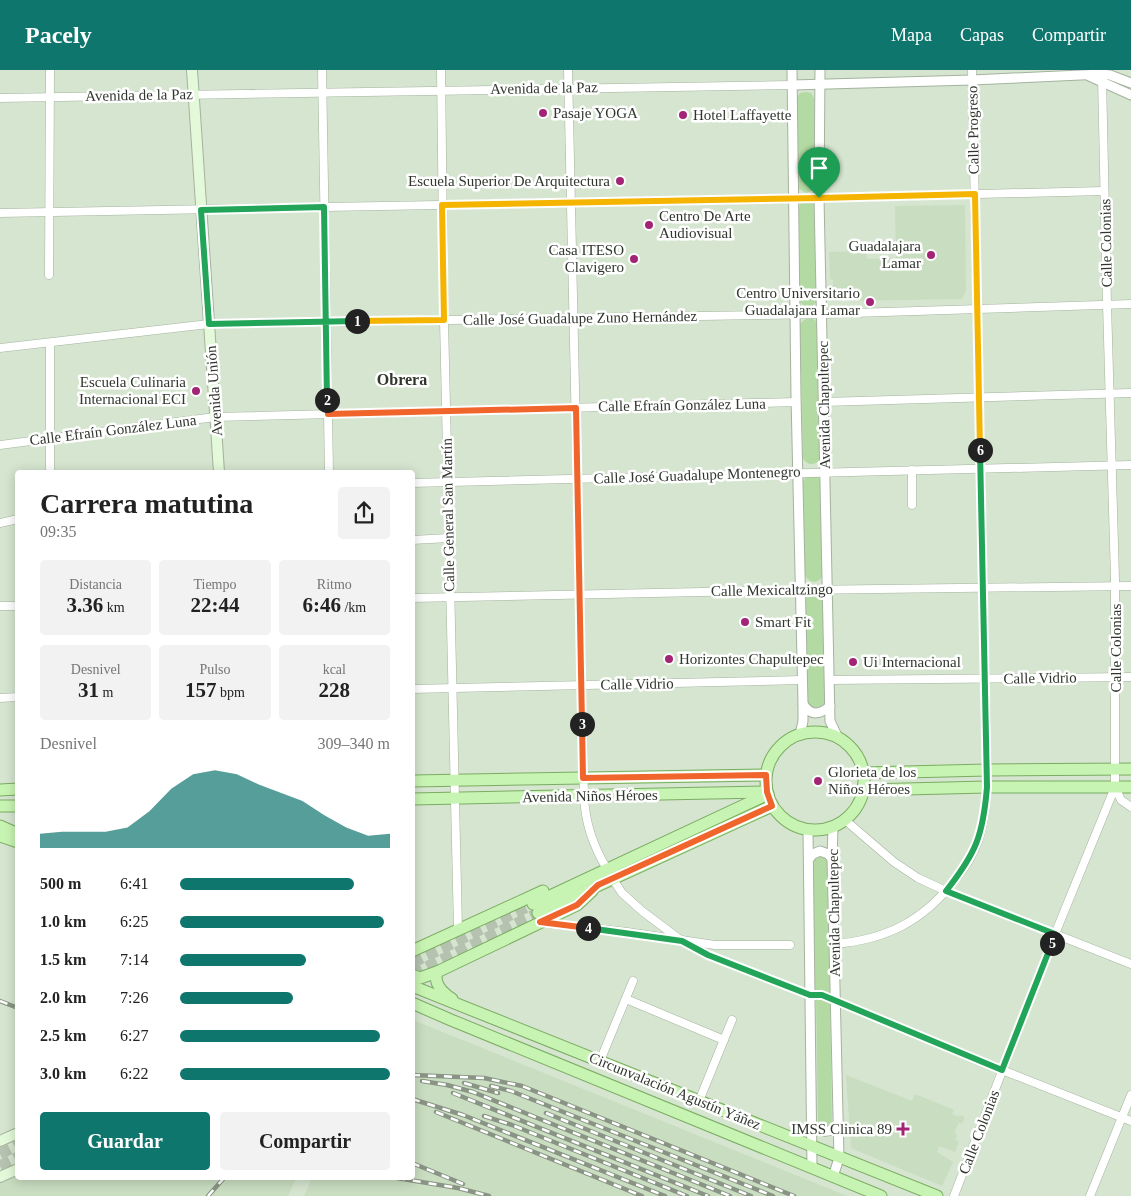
<!DOCTYPE html>
<html lang="es">
<meta charset="utf-8">
<style>
body{margin:0;font-family:Georgia,serif;background:#f2f2f2;color:#222;height:100vh;display:flex;flex-direction:column;font-size:19px;white-space:nowrap}
*{box-sizing:border-box;margin:0}
p{font-size:16px;color:#767676}
.icon{flex:none;width:28px;height:28px;fill:none;stroke:currentColor;stroke-width:2;stroke-linecap:round;stroke-linejoin:round}
.map{position:relative;flex:1;overflow:hidden}
.panel{position:absolute;left:15px;top:400px;width:400px;height:710px;display:flex;flex-direction:column;background:#fff;border-radius:5px;box-shadow:0 2px 12px #0003}
.panel>*{flex:none}
.pin{position:absolute;display:grid;place-items:center;width:42px;height:42px;color:#fff;margin:-51px -21px;border-radius:50% 50% 50% 0;rotate:-45deg;box-shadow:0 0 5px #0007}
.pin .icon{rotate:45deg}
.km{position:absolute;width:25px;height:25px;margin:-12px;border-radius:50%;background:#222;color:#fff;font-size:14px;line-height:25px;text-align:center}
.round{display:grid;place-items:center;flex:none;width:52px;height:52px;border-radius:5px;background:#f2f2f2}
.overview{display:flex;align-items:center;justify-content:space-between;height:85px;padding:0 25px}
h1{font-size:28px;font-weight:700;line-height:38px}
.metrics{display:grid;grid-template-columns:repeat(3,1fr);gap:8px;height:85px;padding:5px 25px}
.metrics div{display:grid;align-content:center;border-radius:5px;background:#f2f2f2;text-align:center}
.metrics b{font-size:21px;font-weight:700}
.metrics small{font-size:14px;font-weight:400}
.metrics p{font-size:14px}
.chart{height:140px;padding:10px 25px}
.chart p{display:flex;justify-content:space-between}
.chart svg{width:100%;height:90px;margin-top:5px;fill:#0f766e;opacity:.7}
.button{display:flex;gap:10px;margin-top:auto;padding:10px 25px}
.button a{flex:1;height:58px;border-radius:5px;background:#0f766e;color:#fff;font-size:20px;font-weight:700;line-height:58px;text-align:center}
.button a+a{background:#f2f2f2;color:#222}
ul{padding:0 25px;list-style:none;font-size:16px}
li{display:grid;grid-template-columns:80px 60px 1fr;align-items:center;height:38px}
li i{height:12px;border-radius:6px;background:#0f766e}
header{display:flex;align-items:center;gap:30px;box-sizing:border-box;height:70px;padding:0 25px;background:#0f766e;color:#fff}
header strong{font-size:24px}
nav{display:flex;gap:28px;margin-inline-start:auto;font-size:18px}
.map>svg:first-child{display:block}
.built{fill:#c9ddc0}
.green{fill:#b4daa3}
.lines{fill:none;stroke-linecap:round;stroke-linejoin:round}
.primary-tunnel{stroke:#b4c2af;stroke-width:11;stroke-dasharray:11 5.5;stroke-linecap:butt}
.minor-casing{stroke:#a4b39e;stroke-width:9}
.tertiary-casing{stroke:#a4b39e;stroke-width:11}
.secondary-casing{stroke:#a4b39e;stroke-width:12}
.primary-casing{stroke:#7bac63;stroke-width:13}
.minor{stroke:#fff;stroke-width:8}
.tertiary{stroke:#fff;stroke-width:9}
.secondary{stroke:#e3f9d9;stroke-width:10}
.primary{stroke:#c8f4b3;stroke-width:11}
.rail-casing{stroke:#899484;stroke-width:4.5}
.rail{stroke:#fff;stroke-width:2.5;stroke-dasharray:8;stroke-linecap:butt}
.split-1-casing{stroke:#fff;stroke-width:10}
.split-2-casing{stroke:#fff;stroke-width:10}
.split-3-casing{stroke:#fff;stroke-width:10}
.split-4-casing{stroke:#fff;stroke-width:10}
.split-5-casing{stroke:#fff;stroke-width:10}
.split-6-casing{stroke:#fff;stroke-width:10}
.split-7-casing{stroke:#fff;stroke-width:10}
.split-1{stroke:#f5b400;stroke-width:6}
.split-2{stroke:#22a559;stroke-width:6}
.split-3{stroke:#f0652b;stroke-width:6}
.split-4{stroke:#f0652b;stroke-width:6}
.split-5{stroke:#22a559;stroke-width:6}
.split-6{stroke:#22a559;stroke-width:6}
.split-7{stroke:#f5b400;stroke-width:6}
.poi-dot{fill:#a32375;stroke:#fff;stroke-width:2}
.labels{text-anchor:middle;stroke-width:5;stroke-linejoin:round;paint-order:stroke}
.street-label{font-size:15px;fill:#30362d;stroke:#fff}
.poi-label{font-size:15px;fill:#30362d;stroke:#fff;text-anchor:start}
.neighbourhood-label{font-size:16px;font-weight:bold;fill:#30362d;stroke:#fff}
</style>
<header>
<strong>Pacely</strong>
<nav><a>Mapa</a><a>Capas</a><a>Compartir</a></nav>
</header>
<div class="map">
<svg width="1131" height="1126" viewBox="0 0 1131 1126">
<rect width="100%" height="100%" fill="#d5e5cf"/>
<g class="built">
<polygon points="965,135 966,221 962,229 833,231 833,210 830,209 829,182 866,181 867,189 896,188 895,136"/>
<polygon points="413,950 847,1126 304,1126 312,1108 412,1108"/>
<polygon points="846,1005 912,1031 915,1024 954,1040 952,1044 959,1047 960,1045 965,1047 962,1054 959,1052 954,1063 957,1065 955,1070 959,1071 955,1082 939,1076 937,1082 953,1092 942,1116 851,1078"/>
<polygon points="17,1102 18,1108 296,1108 288,1126 0,1126 0,1110"/>
</g>
<g class="green">
<polygon points="806,22 811,23 814,28 815,115 814,120 806,123 798,118 796,28 800,23"/>
<path d="M 805,131 L 810,131 L 816,136 L 818,230 C 813,238 805,240 800,231 L 799,138 L 800,134 Z"/>
<path d="M 809,248 L 815,250 L 818,254 L 821,388 C 816,396 807,396 803,388 L 800,254 L 804,250 Z"/>
<path d="M 807,406 L 818,406 L 821,411 L 823,505 C 819,514 809,514 805,505 L 803,411 Z"/>
<polygon points="811,523 817,523 823,530 825,637 822,641 807,637 805,530"/>
<polygon points="822,784 827,790 830,924 815,922 813,790 815,786"/>
<polygon points="816,929 822,929 830,932 832,1056 830,1059 818,1056"/>
</g>
<g class="lines">
<g class="primary-tunnel">
<polyline points="412,893 533,834"/>
<polyline points="412,904 538,843"/>
<polyline points="0,1084 18,1075"/>
<polyline points="0,1096 18,1087"/>
</g>
<defs>
<g id="minor">
<polyline points="322,0 329,402"/>
<polyline points="441,0 444,250 458,860"/>
<path d="M 568,0 L 584,726 C 585,753 593,776 607,799"/>
<polyline points="0,28 792,15"/>
<polyline points="0,143 819,128 1104,121"/>
<polyline points="49,205 50,0"/>
<polyline points="0,278 209,254 822,244 1131,234"/>
<polyline points="824,332 1131,323"/>
<polyline points="0,375 215,347 796,332"/>
<polyline points="912,400 912,435"/>
<polyline points="50,402 50,273"/>
<polyline points="412,413 1131,395"/>
<polyline points="0,453 18,449"/>
<polyline points="412,470 449,468"/>
<polyline points="412,528 800,520 1131,516"/>
<polyline points="0,536 18,536"/>
<polyline points="830,610 1131,607"/>
<polyline points="412,619 802,610"/>
<polyline points="0,628 18,627"/>
<polyline points="1115,717 1121,730 1131,737"/>
<polyline points="845,750 894,792 918,808 946,821 1131,894"/>
<polyline points="612,808 622,823 642,841 682,871 708,885 810,925 822,925 1002,1000 1131,1051"/>
<polyline points="543,853 627,862 715,875 790,875"/>
<path d="M 834,874 C 886,870 923,851 955,810 C 964,799 973,786 978,771 C 986,748 987,723 987,700 L 972,0"/>
<polyline points="626,929 724,970"/>
<polyline points="600,991 633,911"/>
<polyline points="699,1031 732,950"/>
<polyline points="954,1126 1055,864 1115,717 1115,509 1107,234 1102,7"/>
<polyline points="1090,1126 1131,1025"/>
</g>
<g id="tertiary">
<polyline points="792,0 796,326 803,634 803,651 800,665"/>
<polyline points="820,0 819,128 830,651 838,668"/>
<polyline points="1089,6 1131,25"/>
<polyline points="792,15 972,10 1102,4 1110,5 1131,13"/>
<path d="M 803,634 C 811,647 821,644 830,636"/>
<polyline points="808,760 812,1098"/>
<polyline points="809,789 813,784 820,781 828,784 832,789"/>
<path d="M 812,1056 C 823,1063 828,1063 838,1056"/>
<polyline points="833,1107 839,1088 832,789 833,758"/>
</g>
<g id="secondary">
<polyline points="192,0 219,402"/>
<polyline points="0,1071 18,1063"/>
<polyline points="0,1107 18,1099"/>
</g>
<g id="primary">
<circle cx="815" cy="711" r="49"/>
<polyline points="864,703 987,700 1131,699"/>
<polyline points="412,711 766,705"/>
<polyline points="0,720 18,719"/>
<polyline points="864,720 987,717 1131,717"/>
<polyline points="412,729 767,722"/>
<polyline points="0,736 18,736"/>
<polyline points="0,756 18,764"/>
<polyline points="0,766 18,772"/>
<polyline points="533,834 768,724"/>
<polyline points="538,843 772,736"/>
<polyline points="412,881 543,821"/>
<path d="M 437,902 C 433,913 443,923 452,929"/>
<polyline points="412,905 420,908 437,902 577,835 592,821"/>
<polyline points="412,916 937,1126"/>
<polyline points="412,933 451,950 881,1126"/>
</g>
</defs>
<use href="#minor" class="minor-casing"/>
<use href="#tertiary" class="tertiary-casing"/>
<use href="#secondary" class="secondary-casing"/>
<use href="#primary" class="primary-casing"/>
<use href="#minor" class="minor"/>
<use href="#tertiary" class="tertiary"/>
<use href="#secondary" class="secondary"/>
<use href="#primary" class="primary"/>
<defs>
<g id="rail">
<polyline points="0,931 18,938"/>
<polyline points="412,1005 484,1008 522,1016 794,1126"/>
<polyline points="422,1011 447,1015 473,1022 730,1126"/>
<polyline points="464,1013 498,1023"/>
<polyline points="491,1016 511,1021 773,1126"/>
<polyline points="453,1023 708,1126"/>
<polyline points="412,1029 463,1045 665,1126"/>
<polyline points="436,1042 642,1126"/>
<polyline points="546,1043 751,1126"/>
<polyline points="484,1046 512,1055 687,1126"/>
<polyline points="412,1093 463,1114"/>
<polyline points="397,1108 458,1118 489,1126"/>
<polyline points="208,1126 224,1108"/>
</g>
</defs>
<use href="#rail" class="rail-casing"/>
<use href="#rail" class="rail"/>
</g>
<g class="lines">
<defs>
<polyline id="split-1" points="357,251 444,250 442,135 819,128"/>
<path id="split-2" d="M 327,330 L 324,137 L 201,140 L 209,254 C 258,253 308,252 357,251"/>
<polyline id="split-3" points="327,330 328,344 576,338 582,654"/>
<polyline id="split-4" points="582,654 583,708 766,705 767,722 772,736 598,815 577,835 540,852 588,858"/>
<polyline id="split-5" points="588,858 682,871 708,885 810,925 822,925 1002,1000 1052,873"/>
<path id="split-6" d="M 980,380 L 987,717 C 983,766 976,783 946,821 L 1055,864 L 1052,873"/>
<polyline id="split-7" points="819,128 975,124 980,380"/>
</defs>
<use href="#split-1" class="split-1-casing"/>
<use href="#split-2" class="split-2-casing"/>
<use href="#split-3" class="split-3-casing"/>
<use href="#split-4" class="split-4-casing"/>
<use href="#split-5" class="split-5-casing"/>
<use href="#split-6" class="split-6-casing"/>
<use href="#split-7" class="split-7-casing"/>
<use href="#split-1" class="split-1"/>
<use href="#split-2" class="split-2"/>
<use href="#split-3" class="split-3"/>
<use href="#split-4" class="split-4"/>
<use href="#split-5" class="split-5"/>
<use href="#split-6" class="split-6"/>
<use href="#split-7" class="split-7"/>
</g>
<g class="poi-dot">
<circle cx="543" cy="43" r="5"/>
<circle cx="683" cy="45" r="5"/>
<circle cx="620" cy="111" r="5"/>
<circle cx="649" cy="155" r="5"/>
<circle cx="931" cy="185" r="5"/>
<circle cx="634" cy="189" r="5"/>
<circle cx="870" cy="232" r="5"/>
<circle cx="196" cy="321" r="5"/>
<circle cx="745" cy="552" r="5"/>
<circle cx="669" cy="589" r="5"/>
<circle cx="853" cy="592" r="5"/>
<circle cx="818" cy="711" r="5"/>
<path d="M900.5 1051.5h5v5h5v5h-5v5h-5v-5h-5v-5h5z"/>
</g>
<g class="labels">
<g class="street-label">
<text transform="translate(544 18) rotate(-1)" y="5">Avenida de la Paz</text>
<text transform="translate(139 25) rotate(-1)" y="5">Avenida de la Paz</text>
<text transform="translate(973 60) rotate(-91)" y="5">Calle Progreso</text>
<text transform="translate(1106 173) rotate(-91)" y="5">Calle Colonias</text>
<text transform="translate(580 248) rotate(-1)" y="5">Calle José Guadalupe Zuno Hernández</text>
<text transform="translate(214 321) rotate(-94)" y="5">Avenida Unión</text>
<text transform="translate(682 335) rotate(-1)" y="5">Calle Efraín González Luna</text>
<text transform="translate(824 335) rotate(-91)" y="5">Avenida Chapultepec</text>
<text transform="translate(113 360) rotate(-7)" y="5">Calle Efraín González Luna</text>
<text transform="translate(697 405) rotate(-2)" y="5">Calle José Guadalupe Montenegro</text>
<text transform="translate(448 445) rotate(-91)" y="5">Calle General San Martín</text>
<text transform="translate(772 520) rotate(-1)" y="5">Calle Mexicaltzingo</text>
<text transform="translate(1116 578) rotate(-90)" y="5">Calle Colonias</text>
<text transform="translate(1040 608) rotate(-1)" y="5">Calle Vidrio</text>
<text transform="translate(637 614) rotate(-1)" y="5">Calle Vidrio</text>
<text transform="translate(590 726) rotate(-1)" y="5">Avenida Niños Héroes</text>
<text transform="translate(834 843) rotate(-91)" y="5">Avenida Chapultepec</text>
<text transform="translate(675 1021) rotate(22)" y="5">Circunvalación Agustín Yáñez</text>
<text transform="translate(979 1062) rotate(-69)" y="5">Calle Colonias</text>
</g>
<g class="poi-label">
<text x="553" y="48">Pasaje YOGA</text>
<text x="693" y="50">Hotel Laffayette</text>
<text x="610" y="116" text-anchor="end">Escuela Superior De Arquitectura</text>
<text x="659" y="151">Centro De Arte<tspan x="659" dy="17">Audiovisual</tspan></text>
<text x="921" y="181" text-anchor="end">Guadalajara<tspan x="921" dy="17">Lamar</tspan></text>
<text x="624" y="185" text-anchor="end">Casa ITESO<tspan x="624" dy="17">Clavigero</tspan></text>
<text x="860" y="228" text-anchor="end">Centro Universitario<tspan x="860" dy="17">Guadalajara Lamar</tspan></text>
<text x="186" y="317" text-anchor="end">Escuela Culinaria<tspan x="186" dy="17">Internacional ECI</tspan></text>
<text x="755" y="557">Smart Fit</text>
<text x="679" y="594">Horizontes Chapultepec</text>
<text x="863" y="597">Ui Internacional</text>
<text x="828" y="707">Glorieta de los<tspan x="828" dy="17">Niños Héroes</tspan></text>
<text x="892" y="1064" text-anchor="end">IMSS Clinica 89</text>
</g>
<g class="neighbourhood-label">
<text x="402" y="315">Obrera</text>
</g>
</g>
</svg>
<div class="pin" style="left:819px;top:128px;background:#1e9e55"><svg class="icon" aria-label="arrive" viewBox="0 0 24 24"><path d="M6 21V4h12l-3 4 3 4H6"/></svg></div>
<b class="km" style="left:357px;top:251px">1</b>
<b class="km" style="left:327px;top:330px">2</b>
<b class="km" style="left:582px;top:654px">3</b>
<b class="km" style="left:588px;top:858px">4</b>
<b class="km" style="left:1052px;top:873px">5</b>
<b class="km" style="left:980px;top:380px">6</b>
<section class="panel">
<div class="overview"><div><h1>Carrera matutina</h1><p>09:35</p></div><a class="round"><svg class="icon" aria-label="share" viewBox="0 0 24 24"><path d="M12 15V3M7 8l5-5 5 5M5 13v7h14v-7"/></svg></a></div>
<div class="metrics">
<div><p>Distancia</p><b>3.36<small> km</small></b></div>
<div><p>Tiempo</p><b>22:44</b></div>
<div><p>Ritmo</p><b>6:46<small> /km</small></b></div>
</div>
<div class="metrics">
<div><p>Desnivel</p><b>31<small> m</small></b></div>
<div><p>Pulso</p><b>157<small> bpm</small></b></div>
<div><p>kcal</p><b>228</b></div>
</div>
<div class="chart"><p><span>Desnivel</span>309–340 m</p>
<svg viewBox="0 0 160 44" preserveAspectRatio="none"><path d="M0 44V37L10 36L20 36L30 36L40 34L50 26L60 15L70 8L80 6L90 8L100 13L110 17L120 21L130 28L140 34L150 38L160 37V44z"/></svg>
</div>
<ul>
<li><b>500 m</b>6:41<i style="width:83%"></i></li>
<li><b>1.0 km</b>6:25<i style="width:97%"></i></li>
<li><b>1.5 km</b>7:14<i style="width:60%"></i></li>
<li><b>2.0 km</b>7:26<i style="width:54%"></i></li>
<li><b>2.5 km</b>6:27<i style="width:95%"></i></li>
<li><b>3.0 km</b>6:22<i style="width:100%"></i></li>
</ul>
<div class="button"><a>Guardar</a><a>Compartir</a></div>
</section>
</div>
